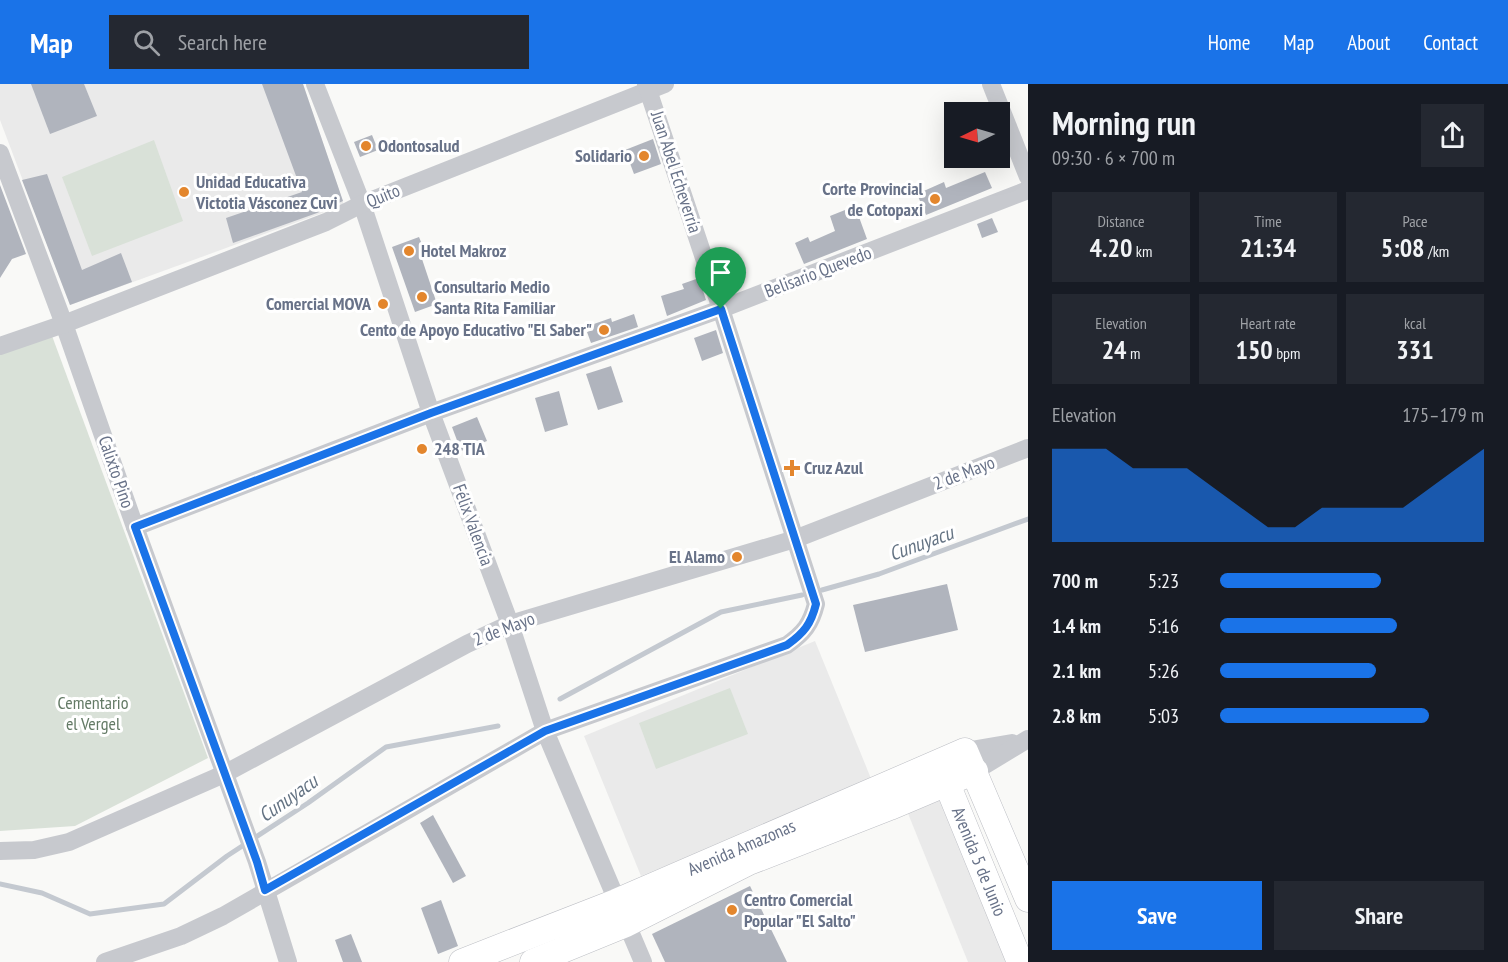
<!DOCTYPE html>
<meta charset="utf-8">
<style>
body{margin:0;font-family:"PT Sans Narrow",sans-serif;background:#242831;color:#f1f3f6;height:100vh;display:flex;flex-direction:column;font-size:22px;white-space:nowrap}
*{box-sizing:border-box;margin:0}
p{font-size:20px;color:#9ea1a6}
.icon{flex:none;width:33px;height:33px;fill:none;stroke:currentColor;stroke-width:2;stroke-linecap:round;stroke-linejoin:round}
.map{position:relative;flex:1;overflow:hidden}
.details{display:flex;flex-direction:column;background:#171b24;width:480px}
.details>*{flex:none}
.needle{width:39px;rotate:265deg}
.controls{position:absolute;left:944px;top:18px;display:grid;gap:12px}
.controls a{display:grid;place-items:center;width:66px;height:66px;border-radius:0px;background:#171b24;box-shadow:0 6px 24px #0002;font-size:30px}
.pin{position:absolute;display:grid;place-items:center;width:51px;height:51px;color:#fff;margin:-62px -26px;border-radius:50% 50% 50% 0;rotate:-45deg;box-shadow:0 0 6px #0007}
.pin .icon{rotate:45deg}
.round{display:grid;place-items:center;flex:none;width:63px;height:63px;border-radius:0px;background:#242831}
.overview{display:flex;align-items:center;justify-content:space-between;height:102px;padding:0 24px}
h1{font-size:33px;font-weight:600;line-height:45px}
.metrics{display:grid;grid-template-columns:repeat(3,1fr);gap:9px;height:102px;padding:6px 24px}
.metrics div{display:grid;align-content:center;border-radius:0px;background:#242831;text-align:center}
.metrics b{font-size:26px;font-weight:600}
.metrics small{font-size:16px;font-weight:400}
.metrics p{font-size:16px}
.chart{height:168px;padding:12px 24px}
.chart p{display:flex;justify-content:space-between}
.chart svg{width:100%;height:108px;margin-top:6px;fill:#1a73e8;opacity:.7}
.action{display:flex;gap:12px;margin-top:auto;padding:12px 24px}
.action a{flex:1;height:69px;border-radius:0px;background:#1a73e8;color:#fff;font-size:24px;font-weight:600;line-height:69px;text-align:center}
.action a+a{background:#242831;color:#f1f3f6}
ul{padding:0 24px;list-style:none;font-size:20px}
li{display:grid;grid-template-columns:96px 72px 1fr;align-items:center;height:45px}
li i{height:15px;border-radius:8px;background:#1a73e8}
header{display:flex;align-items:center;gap:36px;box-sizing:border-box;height:84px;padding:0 30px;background:#1a73e8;color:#fff}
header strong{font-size:28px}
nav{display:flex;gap:33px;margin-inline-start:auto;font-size:21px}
.search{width:420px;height:54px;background:#242831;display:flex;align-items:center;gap:15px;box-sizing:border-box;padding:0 21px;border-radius:0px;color:#9ea1a6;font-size:22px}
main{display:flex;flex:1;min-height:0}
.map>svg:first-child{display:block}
.built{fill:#eaeaea}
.green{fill:#d9e1d8}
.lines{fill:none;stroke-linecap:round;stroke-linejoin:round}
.stream{stroke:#c4c9d0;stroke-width:5}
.building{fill:#b0b4bd}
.secondary-casing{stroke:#bcbec4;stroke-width:27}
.street{stroke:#c7c9ce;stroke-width:18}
.secondary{stroke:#fff;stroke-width:26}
.route-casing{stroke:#fff;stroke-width:12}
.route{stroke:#1a73e8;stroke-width:8}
.poi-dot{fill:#e3862d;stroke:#fff;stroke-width:2}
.labels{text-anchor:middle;stroke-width:6;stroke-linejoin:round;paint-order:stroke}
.poi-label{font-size:18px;font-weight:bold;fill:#687288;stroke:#fff;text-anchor:start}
.street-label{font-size:18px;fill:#687288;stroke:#fff}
.park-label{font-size:18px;fill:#637a65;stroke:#fff}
.water-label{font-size:20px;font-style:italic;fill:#647383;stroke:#fff}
</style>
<header>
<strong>Map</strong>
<div class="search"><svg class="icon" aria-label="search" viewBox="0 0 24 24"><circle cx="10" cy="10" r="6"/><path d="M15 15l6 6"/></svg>Search here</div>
<nav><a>Home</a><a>Map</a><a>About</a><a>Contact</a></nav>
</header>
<main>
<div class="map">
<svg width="1028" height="878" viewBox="0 0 1028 878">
<rect width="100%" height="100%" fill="#f9f9f7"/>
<g class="built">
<polygon points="0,0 303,0 344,121 70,221 0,36"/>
<polygon points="815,557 872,697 641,792 584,652"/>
<polygon points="942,712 1010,878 968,878 907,727"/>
</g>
<g class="green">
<polygon points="154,56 183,137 92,172 62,93"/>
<polygon points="48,241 208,674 75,742 0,747 0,260"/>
<polygon points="730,604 748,650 656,685 639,639"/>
</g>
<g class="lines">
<g class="stream">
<polyline points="822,506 879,490 1028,435"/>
<polyline points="560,615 721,528 802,511"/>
<polyline points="0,800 42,809 90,830 164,820 227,772 308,719 386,663 498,642"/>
</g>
</g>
<g class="building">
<polygon points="31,0 84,0 97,32 50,50"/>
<polygon points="262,0 303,0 343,117 317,129 233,159 226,134 302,108"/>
<polygon points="372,51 378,66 360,73 354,58"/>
<polygon points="653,55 661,80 634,90 625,66"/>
<polygon points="985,88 992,104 926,131 917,110 944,98 946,104"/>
<polygon points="47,90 82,186 121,169 132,198 70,221 22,96"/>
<polygon points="0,101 26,170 12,175 0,194"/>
<polygon points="855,122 867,155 804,180 795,159 808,153 810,158 835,147 830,132"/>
<polygon points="992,134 998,148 982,154 977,140"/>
<polygon points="419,153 426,170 421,172 437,220 415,228 392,163"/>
<polygon points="699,194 706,216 667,232 661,212 684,205 682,200"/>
<polygon points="634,230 638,243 591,259 587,248 593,246 591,241 611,234 612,238"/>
<polygon points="716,246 723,269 702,277 694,254"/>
<polygon points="611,282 623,318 598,326 586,290"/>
<polygon points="559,307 568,341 545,348 535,314"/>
<polygon points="477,333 487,357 461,367 452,343"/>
<polygon points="947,500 958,546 865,568 853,521"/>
<polygon points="433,731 466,792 453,799 420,739"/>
<polygon points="750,802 787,878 665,878 652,850"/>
<polygon points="441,816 458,862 438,870 421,824"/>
<polygon points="351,850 362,878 343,878 335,856"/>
</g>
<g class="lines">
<defs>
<g id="secondary">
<path id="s1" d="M 941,685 L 1020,878"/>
<path id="s2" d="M 462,878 L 616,818 L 965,667 L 1028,815"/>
<polyline points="533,878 626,840 749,778 890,723 975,687"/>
</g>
</defs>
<use href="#secondary" class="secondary-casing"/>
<g class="street">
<polyline points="315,0 362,120 431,329 510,540 545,647 643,878"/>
<polyline points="991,0 1028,93"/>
<polyline points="0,69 64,240 135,443 257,778 288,878"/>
<polyline points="0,262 64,240 326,138 362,120 665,0"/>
<polyline points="135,443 431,329 721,225 1028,106"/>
<polyline points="965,667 1012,659"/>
<polyline points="975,687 1028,655"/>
<polyline points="0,767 34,766 69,758 224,690 467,560 510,540 795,455 1028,364"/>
<path d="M 105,878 L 181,852 L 223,832 L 545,647 L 787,561 C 804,549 811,540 816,520 L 721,225 L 646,0"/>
</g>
<use href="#secondary" class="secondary"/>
</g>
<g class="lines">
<defs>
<path id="route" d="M 721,225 L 816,520 C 811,540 804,549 787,561 L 545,647 L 265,806 L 257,778 L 135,443 L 431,329 Z"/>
</defs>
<use href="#route" class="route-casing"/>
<use href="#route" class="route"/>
</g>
<g class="poi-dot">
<circle cx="366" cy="62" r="6"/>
<circle cx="644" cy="72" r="6"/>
<circle cx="184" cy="108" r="6"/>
<circle cx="935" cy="115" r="6"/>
<circle cx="409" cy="167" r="6"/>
<circle cx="422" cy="213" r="6"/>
<circle cx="383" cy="220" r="6"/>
<circle cx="604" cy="246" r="6"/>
<circle cx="422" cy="365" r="6"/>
<path d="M789 375h6v6h6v6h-6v6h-6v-6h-6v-6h6z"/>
<circle cx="737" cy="473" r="6"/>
<circle cx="732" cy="826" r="6"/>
</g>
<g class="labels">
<g class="poi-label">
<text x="378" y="68">Odontosalud</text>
<text x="632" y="78" text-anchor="end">Solidario</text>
<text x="196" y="104">Unidad Educativa<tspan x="196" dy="21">Victotia Vásconez Cuvi</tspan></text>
<text x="923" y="111" text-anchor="end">Corte Provincial<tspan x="923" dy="21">de Cotopaxi</tspan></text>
<text x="421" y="173">Hotel Makroz</text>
<text x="434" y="209">Consultario Medio<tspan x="434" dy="21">Santa Rita Familiar</tspan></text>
<text x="371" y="226" text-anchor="end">Comercial MOVA</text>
<text x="592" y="252" text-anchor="end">Cento de Apoyo Educativo "El Saber"</text>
<text x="434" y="371">248 TIA</text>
<text x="804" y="390">Cruz Azul</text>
<text x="725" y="479" text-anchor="end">El Alamo</text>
<text x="744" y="822">Centro Comercial<tspan x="744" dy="21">Popular "El Salto"</tspan></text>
</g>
<g class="street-label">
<text transform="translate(676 88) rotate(72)" y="6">Juan Abel Echeverría</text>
<text transform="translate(383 112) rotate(-22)" y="6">Quito</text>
<text transform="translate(818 188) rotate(-21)" y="6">Belisario Quevedo</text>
<text transform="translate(116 388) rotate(71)" y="6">Calixto Pino</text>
<text transform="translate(964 389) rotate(-21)" y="6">2 de Mayo</text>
<text transform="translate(473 441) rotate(70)" y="6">Félix Valencia</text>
<text transform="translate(504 545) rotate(-21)" y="6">2 de Mayo</text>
<text dy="6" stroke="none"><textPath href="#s2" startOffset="302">Avenida Amazonas</textPath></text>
<text dy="6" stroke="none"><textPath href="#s1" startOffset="100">Avenida 5 de Junio</textPath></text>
</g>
<g class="park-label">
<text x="93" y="625">Cementario<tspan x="93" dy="21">el Vergel</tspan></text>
</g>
<g class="water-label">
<text transform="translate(921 459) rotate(-20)" y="7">Cunuyacu</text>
<text transform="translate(288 714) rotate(-35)" y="7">Cunuyacu</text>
</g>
</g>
</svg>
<div class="controls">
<a><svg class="needle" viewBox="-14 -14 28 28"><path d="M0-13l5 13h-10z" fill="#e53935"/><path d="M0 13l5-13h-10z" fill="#9ea1a6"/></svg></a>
</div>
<div class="pin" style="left:721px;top:225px;background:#1e9e55"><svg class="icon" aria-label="arrive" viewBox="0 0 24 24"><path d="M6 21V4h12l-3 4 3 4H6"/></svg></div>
</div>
<section class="details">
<div class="overview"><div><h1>Morning run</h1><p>09:30 · 6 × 700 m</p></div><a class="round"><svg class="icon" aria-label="share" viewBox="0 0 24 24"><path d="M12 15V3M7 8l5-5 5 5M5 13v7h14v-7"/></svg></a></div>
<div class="metrics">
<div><p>Distance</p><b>4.20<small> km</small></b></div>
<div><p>Time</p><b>21:34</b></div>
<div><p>Pace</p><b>5:08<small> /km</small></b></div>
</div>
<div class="metrics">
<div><p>Elevation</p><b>24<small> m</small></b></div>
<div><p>Heart rate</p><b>150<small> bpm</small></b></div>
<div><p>kcal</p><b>331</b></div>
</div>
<div class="chart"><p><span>Elevation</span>175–179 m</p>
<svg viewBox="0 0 160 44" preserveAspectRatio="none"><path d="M0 44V6L10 6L20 6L30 14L40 14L50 14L60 22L70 30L80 38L90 38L100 30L110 30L120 30L130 30L140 22L150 14L160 6V44z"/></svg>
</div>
<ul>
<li><b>700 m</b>5:23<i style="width:61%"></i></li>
<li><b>1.4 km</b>5:16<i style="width:67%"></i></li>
<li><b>2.1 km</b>5:26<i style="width:59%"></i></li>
<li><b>2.8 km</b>5:03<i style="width:79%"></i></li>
</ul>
<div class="action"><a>Save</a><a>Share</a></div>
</section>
</main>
